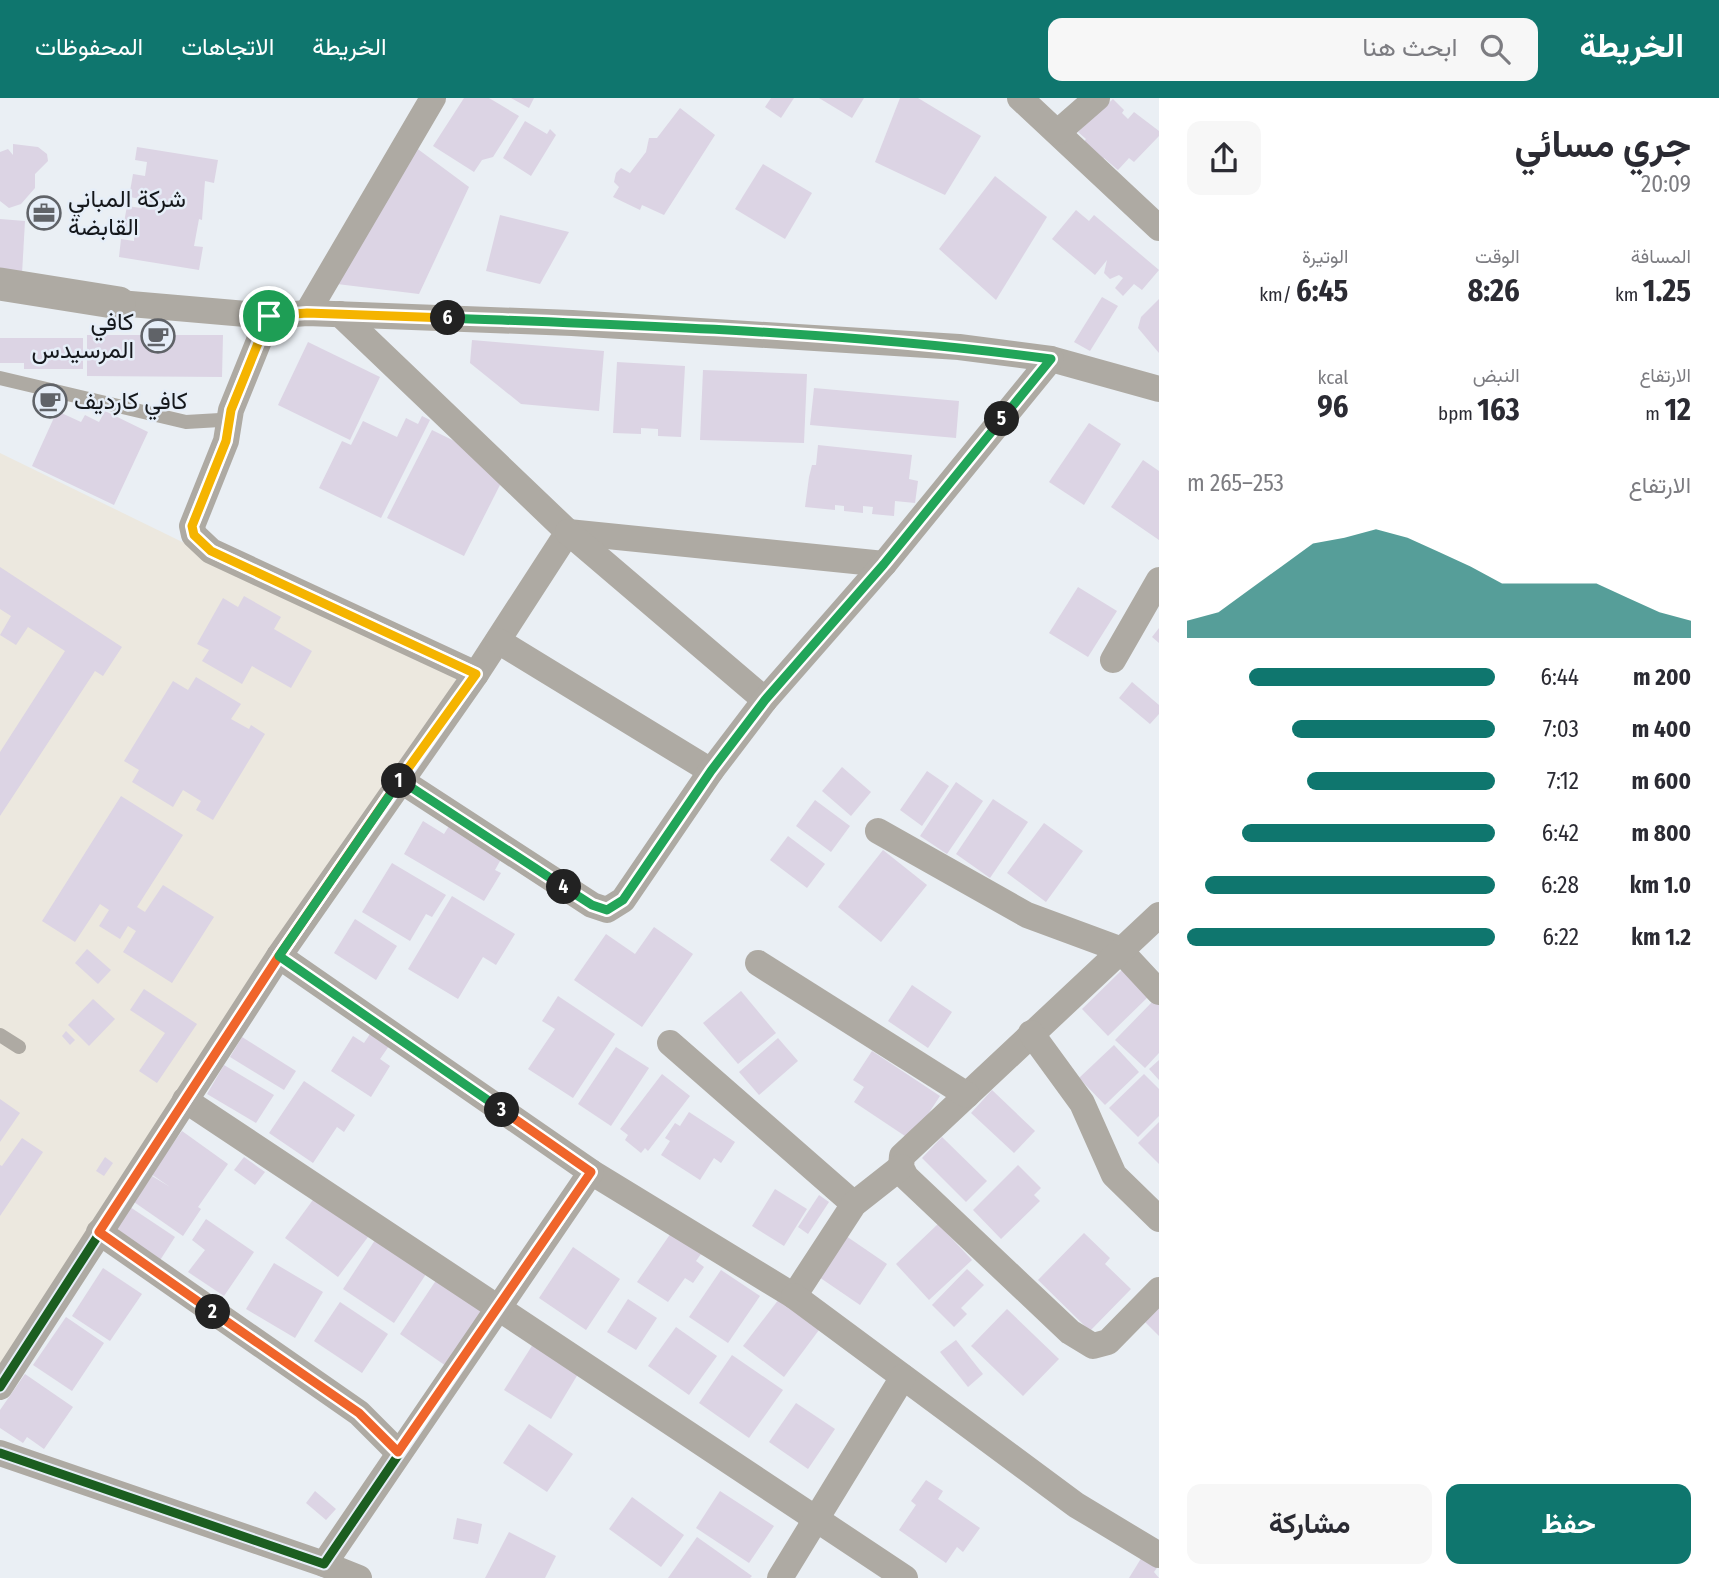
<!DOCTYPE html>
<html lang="ar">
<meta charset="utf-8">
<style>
body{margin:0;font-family:"Fira Sans Condensed",Vazirmatn,sans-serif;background:#f7f7f7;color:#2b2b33;direction:rtl;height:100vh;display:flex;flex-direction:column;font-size:26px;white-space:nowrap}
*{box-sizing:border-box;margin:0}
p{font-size:23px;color:#7c7c81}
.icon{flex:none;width:38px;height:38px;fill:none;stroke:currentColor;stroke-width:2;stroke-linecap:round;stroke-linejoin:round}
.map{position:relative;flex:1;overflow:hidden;direction:ltr}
.drawer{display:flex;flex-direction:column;background:#fff;width:560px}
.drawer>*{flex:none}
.pin{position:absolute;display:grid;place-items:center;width:60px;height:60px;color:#fff;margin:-30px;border:4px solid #fff;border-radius:50%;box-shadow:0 2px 7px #0007}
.km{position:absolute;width:35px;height:35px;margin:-18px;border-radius:50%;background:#222;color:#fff;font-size:19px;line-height:35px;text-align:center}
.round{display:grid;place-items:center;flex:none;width:74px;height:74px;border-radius:14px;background:#f7f7f7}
.head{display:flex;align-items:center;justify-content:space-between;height:119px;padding:0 28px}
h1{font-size:38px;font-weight:700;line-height:52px}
.figures{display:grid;grid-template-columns:repeat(3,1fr);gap:10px;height:119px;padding:7px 28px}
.figures div{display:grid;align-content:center}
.figures b{font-size:30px;font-weight:700}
.figures small{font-size:19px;font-weight:400}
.figures p{font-size:19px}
.chart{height:196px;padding:14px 28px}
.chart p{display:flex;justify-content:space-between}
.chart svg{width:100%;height:126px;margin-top:7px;fill:#0f766e;opacity:.7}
.action{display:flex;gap:14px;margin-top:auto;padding:14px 28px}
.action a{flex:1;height:80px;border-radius:14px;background:#0f766e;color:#fff;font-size:28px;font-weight:700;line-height:80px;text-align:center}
.action a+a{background:#f7f7f7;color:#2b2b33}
ul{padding:0 28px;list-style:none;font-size:23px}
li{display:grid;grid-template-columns:112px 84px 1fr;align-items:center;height:52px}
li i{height:18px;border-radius:9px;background:#0f766e}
header{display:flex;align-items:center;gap:42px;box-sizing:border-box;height:98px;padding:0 35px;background:#0f766e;color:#fff}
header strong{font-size:33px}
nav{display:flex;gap:38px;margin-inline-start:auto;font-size:24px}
.search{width:490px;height:63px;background:#f7f7f7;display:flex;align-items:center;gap:18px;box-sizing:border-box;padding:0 24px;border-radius:14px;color:#7c7c81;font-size:26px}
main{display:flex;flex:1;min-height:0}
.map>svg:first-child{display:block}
.education{fill:#ece8df}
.building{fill:#dcd4e4}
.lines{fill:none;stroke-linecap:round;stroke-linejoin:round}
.service{stroke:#aeaaa3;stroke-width:14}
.minor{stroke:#aeaaa3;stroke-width:26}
.tertiary{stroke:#aeaaa3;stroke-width:33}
.cycleway-casing{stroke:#e6eef8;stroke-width:13}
.cycleway{stroke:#1b5e20;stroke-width:9}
.split-1-casing{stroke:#fff;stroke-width:14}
.split-2-casing{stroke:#fff;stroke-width:14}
.split-3-casing{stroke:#fff;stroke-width:14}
.split-4-casing{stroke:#fff;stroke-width:14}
.split-5-casing{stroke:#fff;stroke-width:14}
.split-6-casing{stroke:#fff;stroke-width:14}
.split-7-casing{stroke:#fff;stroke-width:14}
.split-1{stroke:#f5b400;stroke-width:9}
.split-2{stroke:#f0652b;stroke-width:9}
.split-3{stroke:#f0652b;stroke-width:9}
.split-4{stroke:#22a559;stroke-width:9}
.split-5{stroke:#22a559;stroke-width:9}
.split-6{stroke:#22a559;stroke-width:9}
.split-7{stroke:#f5b400;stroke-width:9}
.labels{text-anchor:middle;stroke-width:5;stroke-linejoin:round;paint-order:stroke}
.poi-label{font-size:24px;fill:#15181c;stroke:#e6eef8;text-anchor:start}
</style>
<header>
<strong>الخريطة</strong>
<div class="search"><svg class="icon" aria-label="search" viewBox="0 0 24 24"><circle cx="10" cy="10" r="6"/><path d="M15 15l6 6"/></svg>ابحث هنا</div>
<nav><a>الخريطة</a><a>الاتجاهات</a><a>المحفوظات</a></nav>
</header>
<main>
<section class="drawer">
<div class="head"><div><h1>جري مسائي</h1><p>20:09</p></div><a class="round"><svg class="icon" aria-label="share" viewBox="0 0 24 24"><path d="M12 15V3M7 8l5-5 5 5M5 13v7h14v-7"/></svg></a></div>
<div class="figures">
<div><p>المسافة</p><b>1.25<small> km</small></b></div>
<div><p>الوقت</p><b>8:26</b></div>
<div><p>الوتيرة</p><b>6:45<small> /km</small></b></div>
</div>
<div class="figures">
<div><p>الارتفاع</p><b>12<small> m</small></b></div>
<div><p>النبض</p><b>163<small> bpm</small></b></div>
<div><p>kcal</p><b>96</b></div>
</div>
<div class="chart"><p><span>الارتفاع</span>253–265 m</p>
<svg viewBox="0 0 160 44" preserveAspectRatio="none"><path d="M0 44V38L10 35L20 27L30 19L40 11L50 9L60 6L70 9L80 14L90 19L100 25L110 25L120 25L130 25L140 30L150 35L160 38V44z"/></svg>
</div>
<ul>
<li><b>200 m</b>6:44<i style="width:80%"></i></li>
<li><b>400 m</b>7:03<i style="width:66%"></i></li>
<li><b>600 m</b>7:12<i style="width:61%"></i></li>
<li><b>800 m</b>6:42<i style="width:82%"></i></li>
<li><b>1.0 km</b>6:28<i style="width:94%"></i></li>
<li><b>1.2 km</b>6:22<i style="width:100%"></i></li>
</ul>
<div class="action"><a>حفظ</a><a>مشاركة</a></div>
</section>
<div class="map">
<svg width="1159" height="1480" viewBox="0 0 1159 1480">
<rect width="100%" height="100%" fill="#eaeff4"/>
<polygon class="education" points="0,355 459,579 0,1272"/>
<g class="building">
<polygon points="464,0 489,0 519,18 493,59 482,62 474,74 433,48"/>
<polygon points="511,0 534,0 529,10"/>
<polygon points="771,0 794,0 781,20 765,9"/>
<polygon points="819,0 864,0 852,20"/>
<polygon points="900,0 918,0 981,38 945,97 875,64"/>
<polygon points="1113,1 1124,12 1122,15 1128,21 1134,14 1159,33 1159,38 1134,64 1129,60 1118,72 1104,60 1101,63 1082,46 1086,41 1078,34"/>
<polygon points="680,10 715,37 664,117 642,107 640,112 613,99 619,89 614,84 616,75 621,70 630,75 646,54 649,40 657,40"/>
<polygon points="525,23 547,36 550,31 556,37 531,78 503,60"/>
<polygon points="13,46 38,49 47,56 48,63 35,76 35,90 21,106 9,110 0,103 0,54 8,51 13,57"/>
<polygon points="137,49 218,62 214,85 205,83 202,122 199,121 194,148 203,149 199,172 119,159 121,141 134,143 135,131 123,130 127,108 141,110 142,101 129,99 133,76 145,78 147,64 135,62"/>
<polygon points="415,49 469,89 419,196 337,186"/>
<polygon points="763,66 812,95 785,141 735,111"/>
<polygon points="995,78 1047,119 996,202 939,151"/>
<polygon points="1076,112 1089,123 1094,117 1159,172 1142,192 1134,186 1123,198 1115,190 1123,180 1119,177 1110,181 1104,175 1107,162 1095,177 1052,141"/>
<polygon points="500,117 569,134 540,186 486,173"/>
<polygon points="0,121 25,123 22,176 0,175"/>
<polygon points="1102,199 1118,208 1090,253 1074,244"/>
<polygon points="1159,201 1159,255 1138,230 1141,219"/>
<polygon points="87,237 223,237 222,279 87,278"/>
<polygon points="0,240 83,240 83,271 24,271 24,265 0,265"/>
<polygon points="472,242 604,253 599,313 521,306 470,265"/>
<polygon points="308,244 380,279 350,342 278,307"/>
<polygon points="617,264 685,268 681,339 658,338 658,331 641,330 641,336 613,335"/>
<polygon points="703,272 807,276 804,345 700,342"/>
<polygon points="814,290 959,303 956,340 810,327"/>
<polygon points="57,313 81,324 85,317 99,324 105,313 148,334 114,407 32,368"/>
<polygon points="422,318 430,322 381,420 319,390 342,343 351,347 363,323 397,339 406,320 418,326"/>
<polygon points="1089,325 1121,346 1084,407 1049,384"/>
<polygon points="432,332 485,358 501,385 464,458 387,420"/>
<polygon points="818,347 912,357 909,381 918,383 915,405 895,403 894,418 872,416 873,409 863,408 863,415 844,413 844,408 835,407 835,412 805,409 809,379 812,367 816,367"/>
<polygon points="1143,362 1159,373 1159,442 1111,409"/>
<polygon points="0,469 122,549 103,578 95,573 0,718 0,654 65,553 28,529 16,547 0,537 11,518 0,511"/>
<polygon points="1078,489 1117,513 1088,559 1049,535"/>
<polygon points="244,498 281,519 274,531 312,553 291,590 252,568 242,586 202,563 209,552 197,546 223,500 238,509"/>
<polygon points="1159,530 1159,545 1152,539"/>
<polygon points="196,579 241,606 231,621 249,631 251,627 265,636 213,722 196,712 201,703 183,692 173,709 132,684 139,672 124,663 173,583 188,592"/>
<polygon points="1132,584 1159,607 1159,616 1150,626 1119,600"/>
<polygon points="842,669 871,694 851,718 822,693"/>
<polygon points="927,673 949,688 922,728 900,712"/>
<polygon points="956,684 983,703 947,756 920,738"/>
<polygon points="121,698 183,737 137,809 145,814 163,787 214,819 172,885 123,854 136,833 128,828 120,841 99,828 109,812 100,806 75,844 42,823"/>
<polygon points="993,701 1028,724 990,780 956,756"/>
<polygon points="815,702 850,728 831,754 796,728"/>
<polygon points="423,723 444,736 449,728 505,754 495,772 501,775 484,803 404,756"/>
<polygon points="1044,725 1083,753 1046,804 1007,775"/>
<polygon points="788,738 825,766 807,790 770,762"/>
<polygon points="883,752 927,787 881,844 838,809"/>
<polygon points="392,765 446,797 432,819 426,816 410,843 362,814"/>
<polygon points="452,798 515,836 496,867 483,859 458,901 408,871"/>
<polygon points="355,821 397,848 376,882 334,855"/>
<polygon points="654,829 693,856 642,929 574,882 606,836 635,856"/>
<polygon points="87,851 111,872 98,886 75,865"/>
<polygon points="1125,869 1151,896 1108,938 1082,911"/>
<polygon points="912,887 952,914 928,950 888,923"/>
<polygon points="144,891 197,926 157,985 139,973 165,935 130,912"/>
<polygon points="741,893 776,935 738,966 703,925"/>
<polygon points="558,898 615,936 573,1000 528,971 555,931 542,923"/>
<polygon points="93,901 115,921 89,948 68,927"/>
<polygon points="1155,901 1159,905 1159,955 1145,970 1115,942"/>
<polygon points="66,933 75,942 70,947 62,938"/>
<polygon points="370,936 389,948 380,961 390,968 371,999 331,973 353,938 364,945"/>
<polygon points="242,939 296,973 284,992 230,959"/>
<polygon points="778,940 798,963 759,997 739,974"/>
<polygon points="1114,947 1139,974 1105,1007 1079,980"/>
<polygon points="616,949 649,970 611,1028 578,1006"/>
<polygon points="872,953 940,998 911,1042 854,1004 864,989 853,982"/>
<polygon points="1159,962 1159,982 1149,971"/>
<polygon points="224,967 274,997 256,1025 207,996"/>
<polygon points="662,976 690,998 648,1053 645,1050 641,1055 625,1042 628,1037 620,1031"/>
<polygon points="1144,976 1159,991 1159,1018 1138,1039 1109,1010"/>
<polygon points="304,983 355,1017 344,1034 337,1029 313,1065 269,1035"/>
<polygon points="992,992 1035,1033 1014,1055 971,1015"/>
<polygon points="0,1001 20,1015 0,1044"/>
<polygon points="689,1014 735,1044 721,1065 714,1060 700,1082 661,1057 670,1043 665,1040 675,1025 680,1028"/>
<polygon points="1159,1024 1159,1066 1138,1045"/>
<polygon points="182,1033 228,1066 198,1109 201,1111 183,1138 134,1104 152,1078 170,1089 151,1076"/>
<polygon points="942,1039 987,1083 966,1104 922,1060"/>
<polygon points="22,1040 43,1054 0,1118 0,1067 2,1068"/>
<polygon points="105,1059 113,1065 104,1078 96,1073"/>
<polygon points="244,1059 265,1074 255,1087 234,1072"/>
<polygon points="1018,1067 1041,1090 1034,1097 1040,1103 1001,1141 973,1112"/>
<polygon points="775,1091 807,1111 784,1148 752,1128"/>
<polygon points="318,1095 371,1135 338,1179 285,1140"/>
<polygon points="819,1097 829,1104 808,1136 798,1129"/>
<polygon points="130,1109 175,1139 155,1170 109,1139"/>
<polygon points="206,1121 254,1154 224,1198 188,1174 205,1152 192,1142"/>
<polygon points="938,1126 972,1162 929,1202 896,1166"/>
<polygon points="671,1135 701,1156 696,1163 704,1169 693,1185 685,1180 668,1204 637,1184"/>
<polygon points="1084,1135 1110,1160 1105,1166 1131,1191 1090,1233 1038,1182"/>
<polygon points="379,1136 430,1170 394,1225 343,1191"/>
<polygon points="846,1138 887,1166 860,1207 819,1179"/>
<polygon points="573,1149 620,1181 586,1232 539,1200"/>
<polygon points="274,1165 323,1194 295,1240 246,1211"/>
<polygon points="103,1170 142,1196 110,1243 72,1218"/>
<polygon points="967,1171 984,1187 961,1210 967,1216 954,1229 932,1207"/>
<polygon points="721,1172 760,1198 728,1245 689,1219"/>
<polygon points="439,1178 486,1209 446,1268 400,1236"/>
<polygon points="628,1201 657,1220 636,1252 607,1234"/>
<polygon points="779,1201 819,1232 784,1279 743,1248"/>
<polygon points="340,1204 388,1236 362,1275 314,1243"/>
<polygon points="1159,1204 1159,1238 1142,1221"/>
<polygon points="1007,1211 1059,1261 1023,1298 971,1248"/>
<polygon points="66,1219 104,1245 72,1293 33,1267"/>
<polygon points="676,1229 717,1258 689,1297 648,1268"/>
<polygon points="956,1242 983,1276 968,1289 940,1254"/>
<polygon points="535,1243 581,1271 551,1321 504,1292"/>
<polygon points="732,1257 783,1292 749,1340 699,1305"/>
<polygon points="25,1276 73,1309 44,1351 27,1339 23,1345 0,1330 0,1312"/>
<polygon points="796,1305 835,1331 808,1371 769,1344"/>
<polygon points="529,1326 573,1356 547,1394 503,1365"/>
<polygon points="926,1382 943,1393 938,1401 980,1430 963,1454 957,1449 946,1465 899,1432 916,1407 911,1403"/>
<polygon points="315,1393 336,1411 326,1422 306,1405"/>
<polygon points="720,1393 774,1428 749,1465 696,1430"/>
<polygon points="632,1399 684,1437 661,1469 609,1431"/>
<polygon points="457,1420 482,1426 478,1446 453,1441"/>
<polygon points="509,1434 556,1458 545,1480 485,1480"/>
<polygon points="697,1439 752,1478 750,1480 668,1480"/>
<polygon points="1145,1454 1159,1467 1154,1474 1159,1480 1129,1480"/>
</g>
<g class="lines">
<g class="service">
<polyline points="0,280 186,324 220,322 230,324"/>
<polyline points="0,937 19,949"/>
</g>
<g class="minor">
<polyline points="1020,0 1159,130"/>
<polyline points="1058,34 1097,0"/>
<polyline points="119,205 269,218 307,215 572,225 959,249 1051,261 1159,291"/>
<polyline points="307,215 433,0"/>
<polyline points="340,216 568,434 476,576"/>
<polyline points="568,434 884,466"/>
<polyline points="568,434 765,602"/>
<polyline points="498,543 711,673"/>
<polyline points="1113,562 1159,482"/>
<polyline points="400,682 592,807 607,812 623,802 711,673 765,602 884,466 1051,261"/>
<polyline points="878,733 1027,817 1119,851 1159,894"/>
<polyline points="1159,817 902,1058 901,1069 906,1079 1070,1234 1093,1248 1108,1244 1159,1192"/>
<polyline points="758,865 967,997"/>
<polyline points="1031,935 1082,1005 1114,1077 1159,1121"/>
<polyline points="670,945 854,1106"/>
<polyline points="185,1002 905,1480"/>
<polyline points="591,1074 794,1198 854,1106 901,1069"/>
<polyline points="99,1134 359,1315 398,1354"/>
<polyline points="794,1198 1076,1407 1159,1457"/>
<polyline points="0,1289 279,858 476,576 211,453 194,437 192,428 226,343 231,312 269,218"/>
<polyline points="0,1355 324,1466 591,1074 279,858"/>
<polyline points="324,1466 359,1480"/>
<polyline points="780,1480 903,1279"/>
</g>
<polyline class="tertiary" points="0,186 119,205"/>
<defs>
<g id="cycleway">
<polyline points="0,1289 279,858 476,576 211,453 194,437 192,428 226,343 231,312 269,218"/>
<polyline points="0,1355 324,1466 591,1074 279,858"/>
</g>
</defs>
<use href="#cycleway" class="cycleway-casing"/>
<use href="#cycleway" class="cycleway"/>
</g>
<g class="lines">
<defs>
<polyline id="split-1" points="269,218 231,312 226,343 192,428 194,437 211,453 476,576 399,683"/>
<polyline id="split-2" points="213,1214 99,1134 279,858 399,683"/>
<polyline id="split-3" points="213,1214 359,1315 398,1354 591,1074 502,1012"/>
<polyline id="split-4" points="502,1012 279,858 400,682 564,789"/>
<polyline id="split-5" points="564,789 592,807 607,812 623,802 711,673 765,602 884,466 1002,321"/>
<path id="split-6" d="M 448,220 C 649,228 852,234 1051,261 L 1002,321"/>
<polyline id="split-7" points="269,218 307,215 448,220"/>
</defs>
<use href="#split-1" class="split-1-casing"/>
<use href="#split-2" class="split-2-casing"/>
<use href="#split-3" class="split-3-casing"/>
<use href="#split-4" class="split-4-casing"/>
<use href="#split-5" class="split-5-casing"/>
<use href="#split-6" class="split-6-casing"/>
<use href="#split-7" class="split-7-casing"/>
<use href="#split-1" class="split-1"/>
<use href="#split-2" class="split-2"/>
<use href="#split-3" class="split-3"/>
<use href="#split-4" class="split-4"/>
<use href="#split-5" class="split-5"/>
<use href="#split-6" class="split-6"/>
<use href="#split-7" class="split-7"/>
</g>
<defs>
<symbol id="office-ring" viewBox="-11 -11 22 22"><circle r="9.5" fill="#e6eef8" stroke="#606368" stroke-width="1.5"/><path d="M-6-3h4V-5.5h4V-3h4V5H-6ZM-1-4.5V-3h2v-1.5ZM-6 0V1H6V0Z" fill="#606368"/></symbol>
<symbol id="cafe-ring" viewBox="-11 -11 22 22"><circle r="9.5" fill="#e6eef8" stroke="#606368" stroke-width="1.5"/><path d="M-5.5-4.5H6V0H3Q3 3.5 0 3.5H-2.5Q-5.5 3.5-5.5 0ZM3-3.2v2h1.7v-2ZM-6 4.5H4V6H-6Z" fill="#606368"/></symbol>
</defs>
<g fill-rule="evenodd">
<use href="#office-ring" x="25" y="96" width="38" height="38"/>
<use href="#cafe-ring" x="139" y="219" width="38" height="38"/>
<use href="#cafe-ring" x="31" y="284" width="38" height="38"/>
</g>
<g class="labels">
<g class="poi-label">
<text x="68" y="109">شركة المباني<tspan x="68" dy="28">القابضة</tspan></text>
<text x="134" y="232" text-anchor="end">كافي<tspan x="134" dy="28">المرسيدس</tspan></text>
<text x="74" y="311">كافي كارديف</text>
</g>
</g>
</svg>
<div class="pin" style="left:269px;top:218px;background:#1e9e55"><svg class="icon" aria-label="arrive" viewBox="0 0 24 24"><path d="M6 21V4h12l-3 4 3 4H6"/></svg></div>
<b class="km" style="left:399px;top:683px">1</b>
<b class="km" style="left:213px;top:1214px">2</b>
<b class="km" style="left:502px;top:1012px">3</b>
<b class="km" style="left:564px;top:789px">4</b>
<b class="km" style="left:1002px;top:321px">5</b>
<b class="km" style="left:448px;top:220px">6</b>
</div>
</main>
